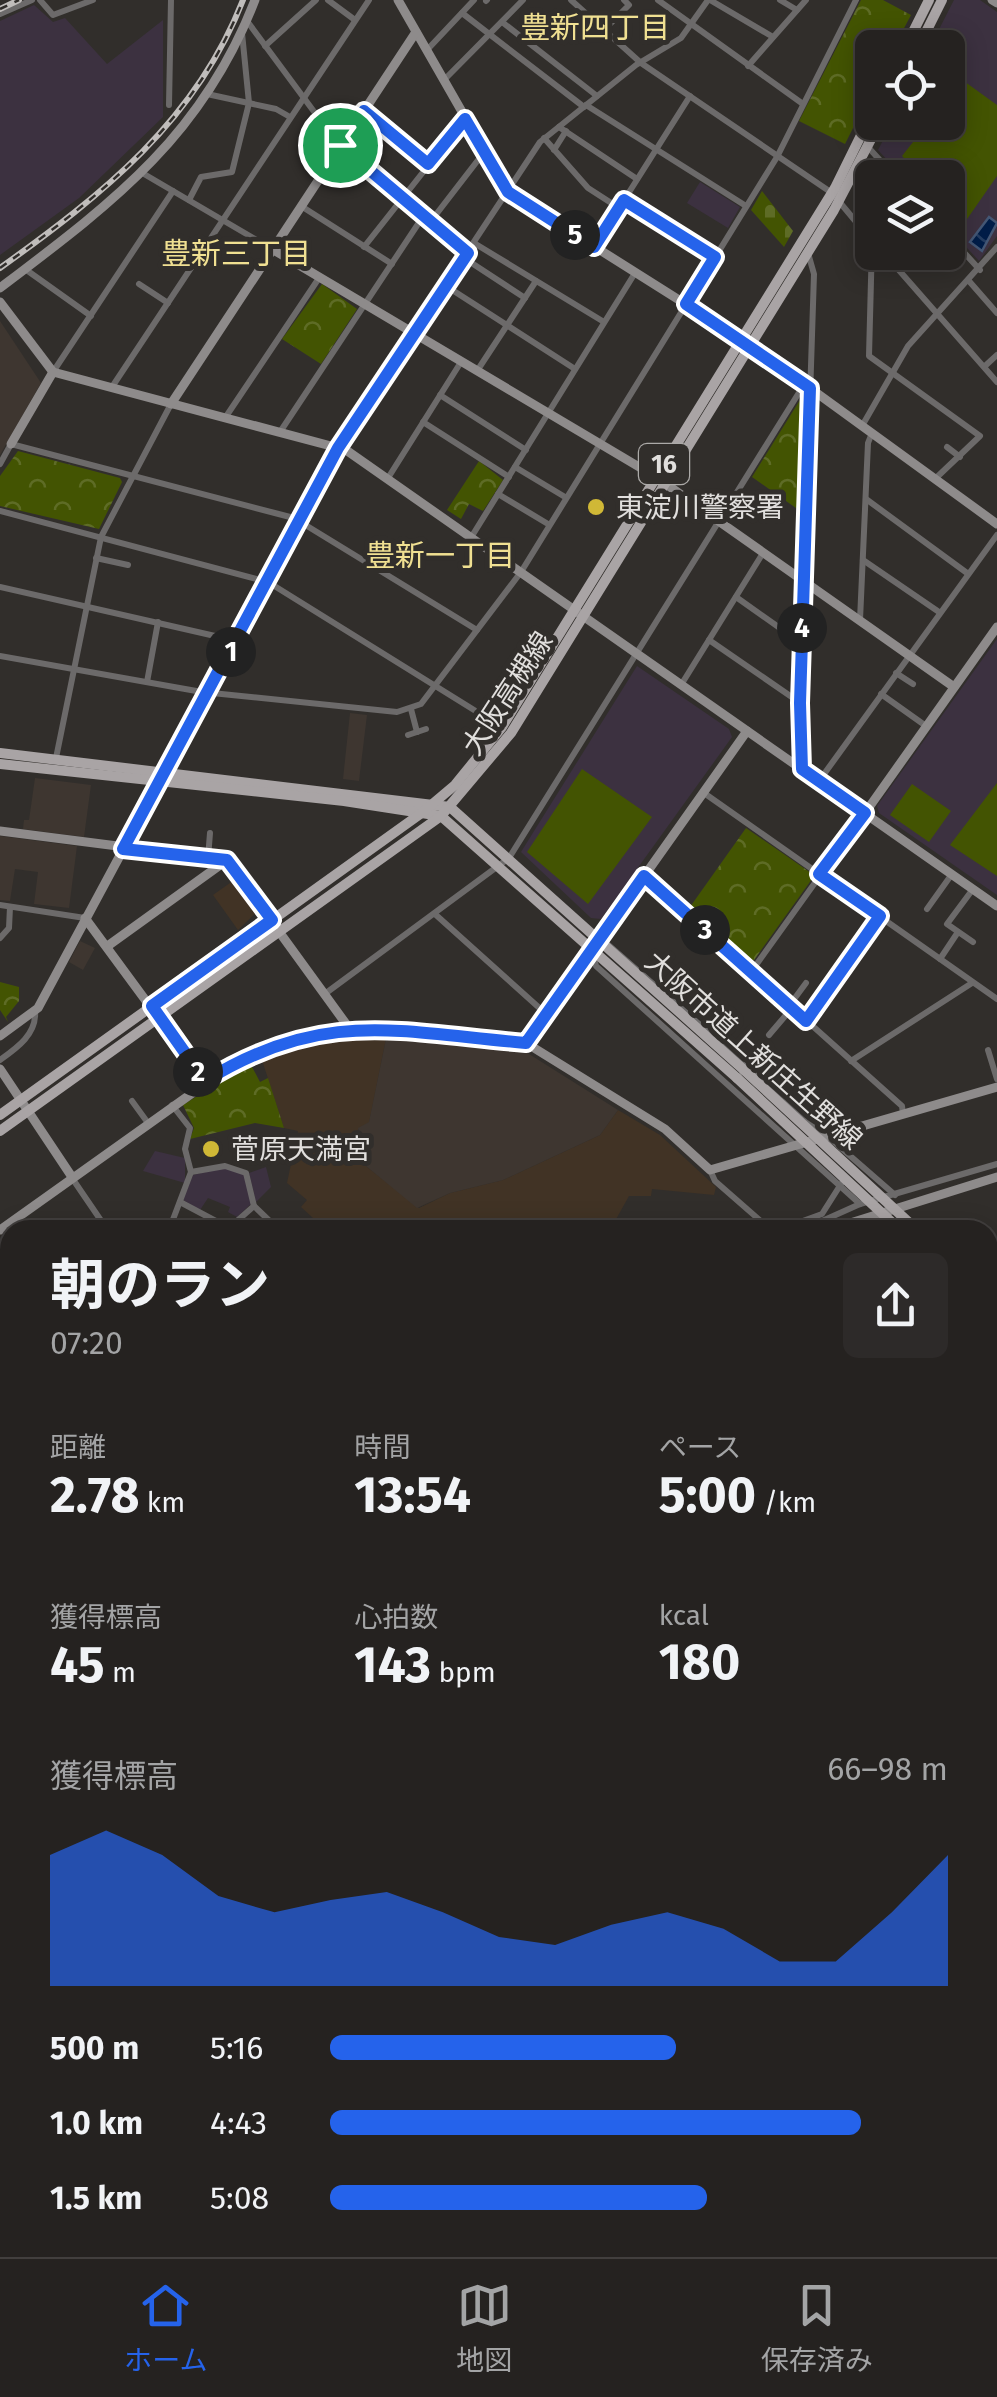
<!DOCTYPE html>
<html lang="ja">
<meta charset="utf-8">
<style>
body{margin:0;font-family:"Fira Sans","Noto Sans JP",sans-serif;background:#2d2a29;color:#f1f3f6;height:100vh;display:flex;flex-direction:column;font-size:38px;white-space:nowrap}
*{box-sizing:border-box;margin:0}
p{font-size:32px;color:#a3a4a5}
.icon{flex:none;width:55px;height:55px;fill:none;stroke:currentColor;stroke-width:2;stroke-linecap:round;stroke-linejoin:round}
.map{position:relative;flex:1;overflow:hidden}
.details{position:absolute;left:0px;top:1220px;width:998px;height:1038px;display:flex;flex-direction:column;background:#252220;border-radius:30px 30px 0 0;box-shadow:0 5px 25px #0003,0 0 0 2px #423f3e}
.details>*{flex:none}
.buttons{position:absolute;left:855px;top:30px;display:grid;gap:20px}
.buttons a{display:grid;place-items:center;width:110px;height:110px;border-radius:15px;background:#252220;box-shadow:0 5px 25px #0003,0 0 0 2px #423f3e;font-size:50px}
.pin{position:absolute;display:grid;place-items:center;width:85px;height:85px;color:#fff;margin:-42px;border:5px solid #fff;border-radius:50%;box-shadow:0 2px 10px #0007}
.km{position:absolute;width:50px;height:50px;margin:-25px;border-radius:50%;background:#222;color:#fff;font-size:28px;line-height:50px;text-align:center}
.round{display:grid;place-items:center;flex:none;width:105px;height:105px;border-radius:15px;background:#2d2a29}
.summary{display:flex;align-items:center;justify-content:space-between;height:170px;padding:0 50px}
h1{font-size:55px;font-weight:700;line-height:75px}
.stats{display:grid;grid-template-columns:repeat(3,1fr);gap:15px;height:170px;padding:10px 50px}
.stats div{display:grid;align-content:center}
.stats b{font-size:50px;font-weight:700}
.stats small{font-size:28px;font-weight:400}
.stats p{font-size:28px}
.chart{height:280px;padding:20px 50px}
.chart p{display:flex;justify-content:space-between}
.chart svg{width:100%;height:180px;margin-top:10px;fill:#2563eb;opacity:.7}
ul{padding:0 50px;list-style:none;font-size:32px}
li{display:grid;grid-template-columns:160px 120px 1fr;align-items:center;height:75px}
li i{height:25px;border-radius:12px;background:#2563eb}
.tab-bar{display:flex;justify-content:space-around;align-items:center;height:140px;border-top:2px solid #423f3e;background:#252220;font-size:28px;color:#a3a4a5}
.tab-bar a{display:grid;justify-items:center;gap:5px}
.tab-bar .current{color:#2563eb}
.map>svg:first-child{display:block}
.commercial{fill:#413325}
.built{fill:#3e3630}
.education{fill:#3c3140}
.grass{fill:url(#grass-dots)}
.forest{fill:url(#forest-crowns)}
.cemetery{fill:url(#cemetery-stones)}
.garden{fill:#435402}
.water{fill:url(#water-waves);stroke:#445775;stroke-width:2.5}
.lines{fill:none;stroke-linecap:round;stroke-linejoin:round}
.street{stroke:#6c6a6a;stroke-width:6}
.secondary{stroke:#8e8b8b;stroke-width:9}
.primary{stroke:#a9a4a5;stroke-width:10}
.rail-casing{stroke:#c0bdbb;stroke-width:6}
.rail{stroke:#312e2b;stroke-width:2.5;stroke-dasharray:8;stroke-linecap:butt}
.primary-bridge{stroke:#a9a4a5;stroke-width:10}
.route-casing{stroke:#fff;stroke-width:20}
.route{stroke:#2563eb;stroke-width:12}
.poi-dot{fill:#d0b836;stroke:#312e2b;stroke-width:4}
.labels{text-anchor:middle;stroke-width:10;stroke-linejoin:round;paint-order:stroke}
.shield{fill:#312e2b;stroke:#acaaa8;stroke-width:2.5}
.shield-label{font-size:25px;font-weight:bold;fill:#e1dfdd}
.poi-label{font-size:28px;fill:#e1dfdd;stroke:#312e2b;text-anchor:start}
.street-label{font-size:28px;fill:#e1dfdd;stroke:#312e2b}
.neighbourhood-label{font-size:30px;fill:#f0e092;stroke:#312e2b}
</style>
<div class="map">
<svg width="997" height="2257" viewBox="0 0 997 2257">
<defs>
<pattern id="grass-dots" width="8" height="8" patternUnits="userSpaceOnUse" patternTransform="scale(2.5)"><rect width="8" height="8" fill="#435402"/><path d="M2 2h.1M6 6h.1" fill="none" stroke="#5e6c26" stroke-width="1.8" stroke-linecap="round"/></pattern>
<pattern id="forest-crowns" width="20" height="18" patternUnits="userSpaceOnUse" patternTransform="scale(2.5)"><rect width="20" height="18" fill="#435402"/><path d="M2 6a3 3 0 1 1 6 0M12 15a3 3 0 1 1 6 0" fill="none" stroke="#5e6c26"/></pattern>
<pattern id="cemetery-stones" width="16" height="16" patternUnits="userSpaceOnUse" patternTransform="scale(2.5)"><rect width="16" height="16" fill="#435402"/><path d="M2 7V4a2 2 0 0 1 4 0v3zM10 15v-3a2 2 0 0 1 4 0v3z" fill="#5e6c26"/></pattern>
<pattern id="water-waves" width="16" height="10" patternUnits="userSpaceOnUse" patternTransform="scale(2.5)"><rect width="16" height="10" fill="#001d48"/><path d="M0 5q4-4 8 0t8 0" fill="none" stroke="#253d62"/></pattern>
</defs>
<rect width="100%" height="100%" fill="#312e2b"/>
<g class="commercial">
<polygon points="237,878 260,909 238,930 213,895"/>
<polygon points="387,1034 369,1123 358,1129 366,1166 419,1208 450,1193 503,1180 600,1135 618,1110 660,1135 716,1187 714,1195 652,1189 651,1196 629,1196 610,1230 305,1230 313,1218 301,1207 307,1200 287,1183 298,1131 284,1128 261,1057 322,1039"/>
</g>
<g class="built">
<polygon points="0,321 41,383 0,455"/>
<polygon points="350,713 367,715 359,781 343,779"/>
<polygon points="35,778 91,785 84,837 23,829 24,820 29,820"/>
<polygon points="0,836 77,846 69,908 34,904 38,872 15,869 10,901 0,900"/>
<polygon points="80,941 95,948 83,970 69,962"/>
<polygon points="391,1033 521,1049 618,1110 600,1135 503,1180 450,1193 417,1208 366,1166 358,1128 369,1122 387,1034"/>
</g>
<g class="education">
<polygon points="954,0 980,0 997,12 997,236 979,261 948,227 948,178 903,177 878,150 892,123 948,122 948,48 930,47"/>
<polygon points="34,5 53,22 65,18 107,64 163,20 163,117 79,198 0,255 0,21"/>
<polygon points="700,182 740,207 728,228 687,203"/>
<polygon points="997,639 997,895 879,813 877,806"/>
<polygon points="637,666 729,729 732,737 601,919 591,918 521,852"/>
<polygon points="155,1151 185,1158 185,1183 143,1171"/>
<polygon points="225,1167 245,1174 252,1203 237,1217 228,1212 230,1207 208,1198 200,1210 183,1200 193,1175"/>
<polygon points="266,1167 271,1187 256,1202 249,1173"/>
</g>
<polygon class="grass" points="997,1260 997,1517 988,1520 988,1263"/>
<g class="forest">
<polygon points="861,0 883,0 911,15 894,47 872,48 872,90 845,144 799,121"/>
<polygon points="322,284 357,309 321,364 282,339"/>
<polygon points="800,400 806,401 803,513 752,477"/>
<polygon points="18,451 120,478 122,482 99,529 0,506 0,476"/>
<polygon points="479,461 503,480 483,511 469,504 461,519 447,510"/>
<polygon points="746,828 811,873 812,879 754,960 749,960 690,907"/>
<polygon points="0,982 19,987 19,1001 6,1017 8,1022 0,1010"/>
<polygon points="250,1063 260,1082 268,1078 284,1128 255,1123 190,1139 194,1128 183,1105"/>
<polygon points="997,1949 997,2010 988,2013 988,1952"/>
<polygon points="203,2248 483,2248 468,2257 192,2257"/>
</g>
<polygon class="cemetery" points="762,191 793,231 784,247 751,210"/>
<g class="garden">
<polygon points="961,79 997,105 997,176 965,222 948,204 948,178 922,177 902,156 928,123 948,122 948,97"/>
<polygon points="582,769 652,817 588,904 527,852"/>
<polygon points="997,783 997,876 950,845"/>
<polygon points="912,784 951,811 929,842 890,815"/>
</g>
<g class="water">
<polygon points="989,217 997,223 982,251 970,242"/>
<polygon points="997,1517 997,1802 988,1804 988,1520"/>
<polygon points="10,1691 10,2050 1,2051 0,2057 0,1695"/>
<polygon points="997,1838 997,1944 991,1946 988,1944 988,1843"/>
<polygon points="10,2081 10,2148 0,2153 0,2087"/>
</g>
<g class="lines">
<g class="street">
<polyline points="40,0 53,15 93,0"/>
<polyline points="328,0 355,20"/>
<polyline points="571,0 641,63 832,193 872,241"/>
<polyline points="658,0 803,104"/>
<polyline points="710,0 773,37"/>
<polyline points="780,0 797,10"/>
<polyline points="486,1 487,0"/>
<polyline points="462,13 584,107"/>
<polyline points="0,14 32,0"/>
<polyline points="247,21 335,140 468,253"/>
<polyline points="502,22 597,96"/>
<polyline points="604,30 629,5 624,0"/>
<polyline points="265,46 316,0"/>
<polyline points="427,50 474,0"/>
<polyline points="748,66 806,0"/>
<polyline points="444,80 523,0"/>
<polyline points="207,94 276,109 290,117"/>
<polyline points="169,105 171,0"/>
<polyline points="586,105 746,206"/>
<polyline points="364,111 428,164"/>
<polyline points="559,127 637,179"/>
<polyline points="544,138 588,188 619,208"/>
<polyline points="868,147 896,178"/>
<polyline points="554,150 566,131"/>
<polyline points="144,174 272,249"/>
<polyline points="189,200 201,177 232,172 249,103 242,33"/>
<polyline points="624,200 715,257"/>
<polyline points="301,206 392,264"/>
<polyline points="431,221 485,151"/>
<polyline points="948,235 980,270"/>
<polyline points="872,242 869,356 980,436 936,478"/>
<polyline points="474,243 604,322"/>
<polyline points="595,246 690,96"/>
<polyline points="364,247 465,119"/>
<polyline points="883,252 997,382"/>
<polyline points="464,258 525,298"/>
<polyline points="25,269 91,316"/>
<polyline points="969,281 997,313"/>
<polyline points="139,284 168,303"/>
<polyline points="446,286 575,369"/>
<polyline points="985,366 997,355"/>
<polyline points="477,371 536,281"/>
<polyline points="53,372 173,191"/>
<polyline points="112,387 369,0"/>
<polyline points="440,395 526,450"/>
<polyline points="225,418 319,278"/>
<polyline points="423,422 509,477"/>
<polyline points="862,426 908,346 997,247"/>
<polyline points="280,432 424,215"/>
<polyline points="947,447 960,457"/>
<polyline points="0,464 11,444 294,518 477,630"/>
<polyline points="515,467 565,497"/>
<polyline points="388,478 461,362"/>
<polyline points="498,494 548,524"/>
<polyline points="866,499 967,573"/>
<polyline points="0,511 268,582 503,728"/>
<polyline points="472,536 635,273"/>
<polyline points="96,558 128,565"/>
<polyline points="863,560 939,612"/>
<polyline points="0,587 237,641"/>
<polyline points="736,597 801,643"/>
<polyline points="860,620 868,443 872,433"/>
<polyline points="709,640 799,702"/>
<polyline points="0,656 202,692 397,712 421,704 521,572 777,157 856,0"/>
<polyline points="896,673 913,684"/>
<polyline points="147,682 158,622"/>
<polyline points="681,685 763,553"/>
<polyline points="881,694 926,726"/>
<polyline points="411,709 417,732"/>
<polyline points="408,735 426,729"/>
<polyline points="56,758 101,537 171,404"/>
<polyline points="802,769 800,703 814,274 808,253"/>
<polyline points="163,775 338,447 540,142 636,65 681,38 708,0"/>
<polyline points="819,781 997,535"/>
<polyline points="704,793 997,999"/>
<polyline points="208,858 210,833"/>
<polyline points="645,876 902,1106 903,1114"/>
<polyline points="973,889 947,924 973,942"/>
<polyline points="0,905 85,918"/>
<polyline points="927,909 952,874"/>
<polyline points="436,915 545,1013"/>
<polyline points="0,938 9,928 10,907"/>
<polyline points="605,942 895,1195"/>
<polyline points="593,954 596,966 860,1204"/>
<polyline points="940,959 958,932"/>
<polyline points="751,972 865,813"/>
<polyline points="326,993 509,858 800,391 809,388"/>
<polyline points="789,1006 806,983"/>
<polyline points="806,1021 880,916"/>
<polyline points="769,1035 792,1008"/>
<polyline points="988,1050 997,1079"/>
<path d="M 0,1060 C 17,1048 37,1034 35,1011"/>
<polyline points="851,1061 972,983"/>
<polyline points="132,1101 148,1123"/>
<polyline points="710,1170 715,1181 771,1230"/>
<polyline points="191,1172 225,1166 246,1173 254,1206 279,1230"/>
<polyline points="72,1178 102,1222 90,1230"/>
<polyline points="180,1202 229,1228 254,1206"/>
<polyline points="169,1230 191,1172 185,1149 190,1128 172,1105"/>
<polyline points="778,1230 822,1214 841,1184"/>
<polyline points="802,1230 860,1204 997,1164"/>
<polyline points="0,1247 10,1251"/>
<polyline points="0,1301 10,1304"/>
<polyline points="0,1342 10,1341"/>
<polyline points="0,1412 10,1391"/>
<polyline points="0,1435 10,1442"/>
<polyline points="0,1488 10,1489"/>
<polyline points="988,2084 997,2084"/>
<polyline points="988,2200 997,2212"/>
<polyline points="745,2248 746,2257"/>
<polyline points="886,2248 929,2257"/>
<polyline points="527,2257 543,2248"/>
<polyline points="623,2257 624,2248"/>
<polyline points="783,2257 785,2248"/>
<polyline points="827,2257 829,2248"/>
<polyline points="856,2257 860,2248"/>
<polyline points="957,2257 959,2248"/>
</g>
<g class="secondary">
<polyline points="398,0 508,192 752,346 997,524"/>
<polyline points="992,0 997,3"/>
<polyline points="272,249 656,477 954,687"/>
<path d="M 0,288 C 112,203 202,137 255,0"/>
<polyline points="0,302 53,372 346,450 997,906"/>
<polyline points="171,404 416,32"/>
<polyline points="11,444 53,372"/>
<polyline points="865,813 997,627"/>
<polyline points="0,831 227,860 349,1028"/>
<polyline points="85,918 205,1081"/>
<polyline points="109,945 227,860"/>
<polyline points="0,1036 38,1008 160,781"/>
<polyline points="526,1043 747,731"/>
<polyline points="0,1069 72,1177"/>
<polyline points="0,1230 236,1062 307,1036 349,1028 404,1028 526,1043 665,1129 710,1170 997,1087"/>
<polyline points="828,1230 997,1177"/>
<polyline points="0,1602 10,1594"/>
</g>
<g class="primary">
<polyline points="905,48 929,0"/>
<polyline points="918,48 942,0"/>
<polyline points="0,753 450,807 744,1070"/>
<polyline points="0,764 344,801 441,816 737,1078"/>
<polyline points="0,1115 423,812 455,785 502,727 835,188 872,113"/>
<polyline points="0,1131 441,816 511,733 834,210 880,122"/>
<polyline points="988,1311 997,1324"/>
<polyline points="988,1335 997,1347"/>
</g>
<defs>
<g id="rail">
<polyline points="0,9 19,0"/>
<path d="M 0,268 C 102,195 196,121 243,0"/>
<polyline points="0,1958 10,1970"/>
<polyline points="235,2248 243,2257"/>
</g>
</defs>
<use href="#rail" class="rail-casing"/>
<use href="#rail" class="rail"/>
<g class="primary-bridge">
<polyline points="744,1070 917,1230"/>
<polyline points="737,1078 900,1230"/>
</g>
</g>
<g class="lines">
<defs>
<path id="route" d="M 364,111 L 428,164 L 465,119 L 508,192 L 594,247 L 624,200 L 715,257 L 686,304 L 810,388 L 800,703 L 802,769 L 865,813 L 819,874 L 880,916 L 806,1021 L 644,876 L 526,1043 C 397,1032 323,1008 205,1081 L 152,1006 L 272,920 L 227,860 L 123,849 L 338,448 L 468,253 L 340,145 Z"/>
</defs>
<use href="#route" class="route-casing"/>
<use href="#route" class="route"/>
</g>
<g class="poi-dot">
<circle cx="596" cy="507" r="10"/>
<circle cx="211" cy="1149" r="10"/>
</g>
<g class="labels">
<rect class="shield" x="639" y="444" width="50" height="40" rx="8"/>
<g class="shield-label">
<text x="664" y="473">16</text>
</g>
<g class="poi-label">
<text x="616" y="517">東淀川警察署</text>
<text x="231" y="1159">菅原天満宮</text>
</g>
<g class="street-label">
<text transform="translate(507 693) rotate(-57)" y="10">大阪高槻線</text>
<text transform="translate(754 1050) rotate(42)" y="10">大阪市道上新庄生野線</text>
</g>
<g class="neighbourhood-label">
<text x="595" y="38">豊新四丁目</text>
<text x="236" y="264">豊新三丁目</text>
<text x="440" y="566">豊新一丁目</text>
</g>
</g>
</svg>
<div class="buttons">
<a><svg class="icon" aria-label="locate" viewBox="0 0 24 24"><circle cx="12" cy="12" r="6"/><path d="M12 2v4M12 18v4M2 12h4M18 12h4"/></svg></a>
<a><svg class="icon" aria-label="layers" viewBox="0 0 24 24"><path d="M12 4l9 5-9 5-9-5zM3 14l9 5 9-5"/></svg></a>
</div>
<div class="pin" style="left:340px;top:145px;background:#1e9e55"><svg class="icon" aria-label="arrive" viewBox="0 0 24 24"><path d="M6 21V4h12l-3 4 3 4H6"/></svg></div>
<b class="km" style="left:231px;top:652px">1</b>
<b class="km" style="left:198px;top:1072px">2</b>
<b class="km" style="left:705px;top:930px">3</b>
<b class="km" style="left:802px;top:628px">4</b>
<b class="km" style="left:575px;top:235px">5</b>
<section class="details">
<div class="summary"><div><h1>朝のラン</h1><p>07:20</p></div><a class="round"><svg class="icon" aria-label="share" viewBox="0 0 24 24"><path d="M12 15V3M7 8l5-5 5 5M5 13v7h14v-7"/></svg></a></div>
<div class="stats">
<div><p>距離</p><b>2.78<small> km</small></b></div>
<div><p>時間</p><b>13:54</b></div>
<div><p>ペース</p><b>5:00<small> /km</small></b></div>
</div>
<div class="stats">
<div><p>獲得標高</p><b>45<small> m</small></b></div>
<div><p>心拍数</p><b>143<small> bpm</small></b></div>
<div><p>kcal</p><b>180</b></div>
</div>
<div class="chart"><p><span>獲得標高</span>66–98 m</p>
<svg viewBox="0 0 160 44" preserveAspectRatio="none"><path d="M0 44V12L10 6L20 12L30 22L40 26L50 23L60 21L70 26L80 32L90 34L100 29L110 26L120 30L130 38L140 38L150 26L160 12V44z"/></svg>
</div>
<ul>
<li><b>500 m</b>5:16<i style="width:56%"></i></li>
<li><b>1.0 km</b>4:43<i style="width:86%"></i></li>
<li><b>1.5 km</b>5:08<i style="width:61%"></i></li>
</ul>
</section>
</div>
<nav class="tab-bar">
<a class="current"><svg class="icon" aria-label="home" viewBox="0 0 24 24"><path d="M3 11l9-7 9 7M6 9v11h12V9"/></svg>ホーム</a>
<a><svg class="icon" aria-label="map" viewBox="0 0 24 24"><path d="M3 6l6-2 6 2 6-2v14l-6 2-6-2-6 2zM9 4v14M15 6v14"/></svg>地図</a>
<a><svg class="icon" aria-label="saved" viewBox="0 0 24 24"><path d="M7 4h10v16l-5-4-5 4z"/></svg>保存済み</a>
</nav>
